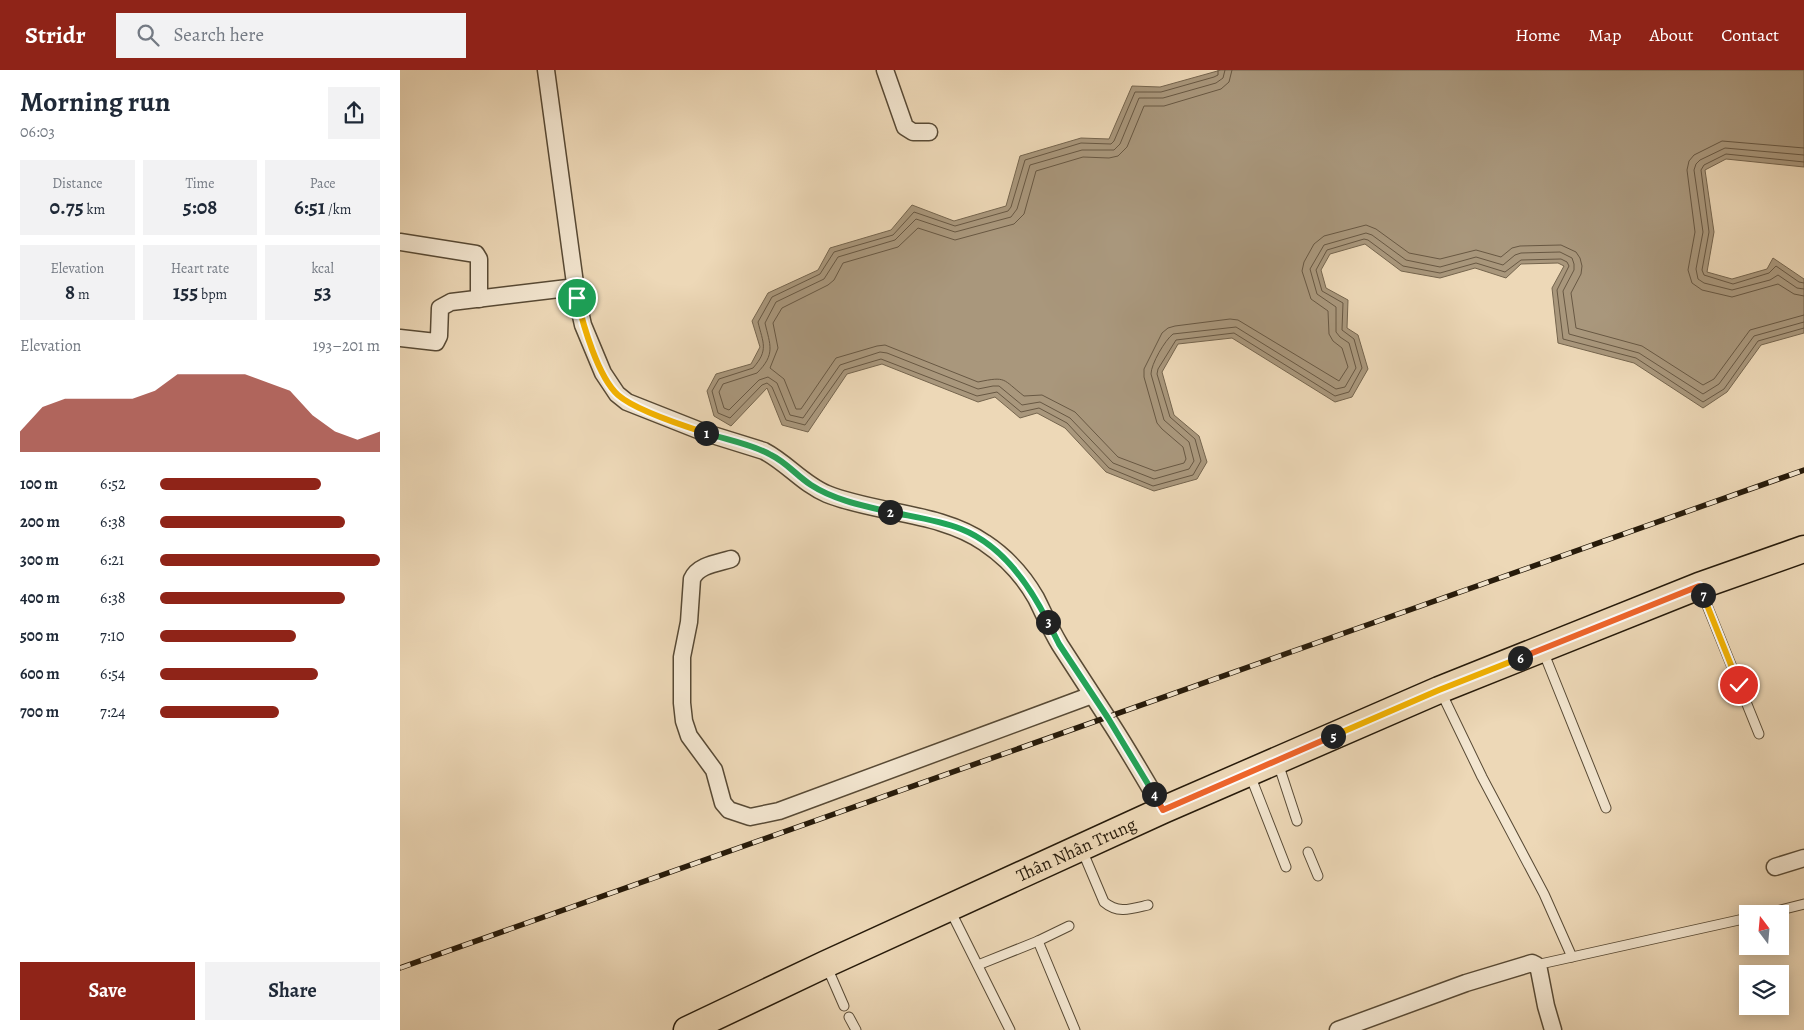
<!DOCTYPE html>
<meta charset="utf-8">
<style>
body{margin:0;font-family:Alegreya,serif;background:#f2f2f3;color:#1f2937;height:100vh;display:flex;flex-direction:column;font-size:19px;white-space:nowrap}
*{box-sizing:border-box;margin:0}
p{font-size:16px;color:#747a83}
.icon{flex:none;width:28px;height:28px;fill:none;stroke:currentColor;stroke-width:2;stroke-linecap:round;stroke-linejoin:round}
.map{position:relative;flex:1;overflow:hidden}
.details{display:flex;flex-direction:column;background:#fff;width:400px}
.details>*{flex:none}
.needle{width:32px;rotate:344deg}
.fabs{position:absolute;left:1339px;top:835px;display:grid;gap:10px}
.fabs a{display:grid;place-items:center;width:50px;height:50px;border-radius:0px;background:#fff;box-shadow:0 2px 12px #0003;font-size:25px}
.pin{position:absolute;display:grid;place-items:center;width:42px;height:42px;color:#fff;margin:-21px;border:2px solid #fff;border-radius:50%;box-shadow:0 1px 5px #0007}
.km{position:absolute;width:25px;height:25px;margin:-12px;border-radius:50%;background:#222;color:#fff;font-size:14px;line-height:25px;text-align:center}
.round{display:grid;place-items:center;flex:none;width:52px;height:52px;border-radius:0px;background:#f2f2f3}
.head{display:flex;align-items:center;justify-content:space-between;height:85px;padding:0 20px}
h1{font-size:28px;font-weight:700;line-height:38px}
.metrics{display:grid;grid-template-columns:repeat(3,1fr);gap:8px;height:85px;padding:5px 20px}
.metrics div{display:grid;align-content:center;border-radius:0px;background:#f2f2f3;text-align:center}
.metrics b{font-size:21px;font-weight:700}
.metrics small{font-size:14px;font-weight:400}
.metrics p{font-size:14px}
.chart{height:140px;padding:10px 20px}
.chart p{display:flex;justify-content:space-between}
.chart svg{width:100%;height:90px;margin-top:5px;fill:#8f2418;opacity:.7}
.cta{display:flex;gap:10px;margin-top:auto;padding:10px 20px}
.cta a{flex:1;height:58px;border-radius:0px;background:#8f2418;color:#fff;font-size:20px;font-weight:700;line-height:58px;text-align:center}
.cta a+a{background:#f2f2f3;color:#1f2937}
ul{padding:0 20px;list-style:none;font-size:16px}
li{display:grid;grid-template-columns:80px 60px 1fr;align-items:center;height:38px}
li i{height:12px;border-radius:6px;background:#8f2418}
header{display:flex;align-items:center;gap:30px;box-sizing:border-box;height:70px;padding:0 25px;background:#8f2418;color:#fff}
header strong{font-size:24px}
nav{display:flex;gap:28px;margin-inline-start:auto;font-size:18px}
.search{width:350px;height:45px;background:#f2f2f3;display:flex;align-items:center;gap:12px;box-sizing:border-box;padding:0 18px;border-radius:0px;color:#747a83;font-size:19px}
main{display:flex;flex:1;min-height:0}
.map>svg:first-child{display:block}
.water{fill:#a9977c;stroke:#75654e}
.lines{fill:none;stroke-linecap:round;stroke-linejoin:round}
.shore{stroke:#685843;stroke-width:1}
.service-casing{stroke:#584a35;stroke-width:11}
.minor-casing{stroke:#584a35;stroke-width:19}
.primary-casing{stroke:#261a0a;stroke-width:29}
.service{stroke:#f3e6d0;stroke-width:9}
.minor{stroke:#f3e6d0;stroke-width:16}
.primary{stroke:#edd8b7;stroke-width:26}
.rail-casing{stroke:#261a0a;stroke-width:5.5}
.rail{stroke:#f3e6d0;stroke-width:4;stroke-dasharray:11;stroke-linecap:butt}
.split-1-casing{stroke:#fff;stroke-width:10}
.split-2-casing{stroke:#fff;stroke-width:10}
.split-3-casing{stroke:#fff;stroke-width:10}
.split-4-casing{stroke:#fff;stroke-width:10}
.split-5-casing{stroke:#fff;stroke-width:10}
.split-6-casing{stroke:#fff;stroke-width:10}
.split-7-casing{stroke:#fff;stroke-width:10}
.split-8-casing{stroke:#fff;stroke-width:10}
.split-1{stroke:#f5b400;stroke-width:6}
.split-2{stroke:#22a559;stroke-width:6}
.split-3{stroke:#22a559;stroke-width:6}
.split-4{stroke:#22a559;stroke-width:6}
.split-5{stroke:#f0652b;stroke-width:6}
.split-6{stroke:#f5b400;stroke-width:6}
.split-7{stroke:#f0652b;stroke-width:6}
.split-8{stroke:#f5b400;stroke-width:6}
.labels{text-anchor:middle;stroke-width:5;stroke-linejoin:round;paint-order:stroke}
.street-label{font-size:18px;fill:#261a0a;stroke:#f3e6d0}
</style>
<header>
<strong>Stridr</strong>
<div class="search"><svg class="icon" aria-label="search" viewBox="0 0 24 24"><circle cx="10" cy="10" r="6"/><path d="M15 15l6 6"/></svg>Search here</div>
<nav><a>Home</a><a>Map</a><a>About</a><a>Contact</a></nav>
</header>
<main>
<section class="details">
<div class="head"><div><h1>Morning run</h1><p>06:03</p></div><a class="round"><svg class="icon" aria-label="share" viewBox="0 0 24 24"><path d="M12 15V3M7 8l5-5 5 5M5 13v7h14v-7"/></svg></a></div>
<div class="metrics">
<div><p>Distance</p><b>0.75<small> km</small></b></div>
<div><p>Time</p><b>5:08</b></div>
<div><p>Pace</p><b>6:51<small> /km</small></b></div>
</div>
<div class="metrics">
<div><p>Elevation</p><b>8<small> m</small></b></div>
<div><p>Heart rate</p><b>155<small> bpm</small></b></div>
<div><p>kcal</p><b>53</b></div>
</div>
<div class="chart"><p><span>Elevation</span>193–201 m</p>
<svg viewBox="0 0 160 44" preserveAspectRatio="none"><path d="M0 44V34L10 22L20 18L30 18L40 18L50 18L60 14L70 6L80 6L90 6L100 6L110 10L120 14L130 26L140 34L150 38L160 34V44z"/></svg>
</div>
<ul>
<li><b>100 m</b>6:52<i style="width:73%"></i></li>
<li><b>200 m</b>6:38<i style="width:84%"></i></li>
<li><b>300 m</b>6:21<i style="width:100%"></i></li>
<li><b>400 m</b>6:38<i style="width:84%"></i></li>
<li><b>500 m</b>7:10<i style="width:62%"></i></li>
<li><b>600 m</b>6:54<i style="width:72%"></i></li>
<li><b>700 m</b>7:24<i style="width:54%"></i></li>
</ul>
<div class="cta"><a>Save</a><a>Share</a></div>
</section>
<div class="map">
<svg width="1404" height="960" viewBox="0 0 1404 960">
<rect width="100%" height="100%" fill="#edd8b7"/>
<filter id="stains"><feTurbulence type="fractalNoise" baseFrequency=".004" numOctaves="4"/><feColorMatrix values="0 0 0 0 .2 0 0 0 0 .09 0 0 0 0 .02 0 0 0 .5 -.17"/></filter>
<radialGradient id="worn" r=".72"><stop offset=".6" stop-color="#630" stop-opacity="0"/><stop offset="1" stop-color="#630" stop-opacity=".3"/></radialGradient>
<polygon class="water" points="821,0 1404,0 1404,97 1326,89 1305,100 1314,162 1307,202 1332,209 1367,199 1373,188 1404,209 1404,263 1361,275 1327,322 1303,338 1234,293 1158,273 1152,218 1164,196 1158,193 1121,194 1106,208 1075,198 1040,208 1001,201 965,174 930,184 921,200 926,218 948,230 947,258 958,265 968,299 952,327 935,332 832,268 778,274 762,302 774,345 799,366 807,392 797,409 754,421 706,402 665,358 637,343 620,348 595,327 578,332 482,294 447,304 408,362 382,355 367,318 331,356 314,346 307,321 316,304 351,294 360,277 352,251 368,223 418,200 430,178 491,160 512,135 554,151 606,136 620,86 681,68 709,69 732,16 760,17"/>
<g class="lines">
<g class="shore">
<path d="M 818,0 L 818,5 L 814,7 L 761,22 L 735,22 L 714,71 L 711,74 L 681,73 L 625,90 L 611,137 L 608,141 L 555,156 L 514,142 L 493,165 L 434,182 L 420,204 L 372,227 L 358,252 C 363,273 369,280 353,298 L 319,309 L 312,321 L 318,343 L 330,348 L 362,315 L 367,313 L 372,317 L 386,350 L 405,355 L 444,300 L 481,289 L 577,326 L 597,322 L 621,342 L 639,338 L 667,353 L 709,398 L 753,416 L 793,405 L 801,391 L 795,369 L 770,347 L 757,304 L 758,299 L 776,270 L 834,263 L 935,326 L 949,322 L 962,298 L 954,269 L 942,260 L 943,233 L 922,221 L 916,200 L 927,180 L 964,169 L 968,170 L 1003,196 L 1040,203 L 1076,193 L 1105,202 L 1121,190 L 1161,189 L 1167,192 L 1169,196 L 1157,220 L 1163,269 L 1236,288 L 1303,332 L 1324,319 L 1358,271 L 1404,258"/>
<path d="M 825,0 L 823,8 L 816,13 L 763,28 L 739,28 L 720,74 L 714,80 L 682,80 L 630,95 L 617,139 L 611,147 L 555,162 L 516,149 L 495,170 L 438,187 L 424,209 L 376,232 L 365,253 C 370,275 376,284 357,303 L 323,314 L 319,322 L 324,338 L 329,340 L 359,310 L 368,307 L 377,313 L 390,345 L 403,348 L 440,295 L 480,282 L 487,283 L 578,319 L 593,316 L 599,316 L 622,335 L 640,332 L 670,348 L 713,393 L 754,409 L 789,399 L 794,391 L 789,372 L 764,350 L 751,304 C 751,294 765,270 773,264 L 836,257 L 936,319 L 945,317 L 956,298 L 949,273 L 940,267 L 936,262 L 936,237 L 917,224 L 910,199 L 924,175 L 966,163 L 972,165 L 1006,190 L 1040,197 L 1076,187 L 1103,195 L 1115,185 L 1121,183 L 1160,182 L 1172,188 L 1174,194 L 1174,200 L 1163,221 L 1169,264 L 1239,283 L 1303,324 L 1319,314 L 1354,266 L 1404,252"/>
<path d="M 832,0 L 829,12 L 821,19 L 764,36 L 744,36 L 727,77 L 718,86 L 709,88 L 683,87 L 636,101 L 624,144 L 614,154 L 555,170 L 518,158 L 498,177 L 443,193 L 434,210 L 428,215 L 382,238 L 373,253 L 378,278 L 370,298 L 384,309 L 396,339 L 401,339 L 436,288 L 477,276 L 485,275 L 578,312 C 607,306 602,309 624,326 L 642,325 L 675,342 L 718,387 L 755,401 L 784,393 L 786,389 L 783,377 L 762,359 L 757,353 L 744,307 L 744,299 L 762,263 L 768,258 L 775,256 L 830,249 L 838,250 L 939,311 L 948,297 L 942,278 L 933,271 L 929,264 L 928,241 L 911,229 L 902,201 L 904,192 L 914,174 L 924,166 L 966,155 L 976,159 L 1009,183 L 1040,189 L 1076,180 L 1101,187 L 1112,178 L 1120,176 L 1161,175 L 1176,182 L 1180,188 L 1182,196 L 1181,204 L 1171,223 L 1176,258 L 1242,276 L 1303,315 L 1314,309 L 1350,260 L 1404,245"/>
<polyline points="1404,78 1322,71 1294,85 1289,91 1287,100 1295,162 1288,200 1292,213 1302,220 1332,227 1378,214 1394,224 1404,226"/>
<polyline points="1404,85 1325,78 1300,90 1296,94 1294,100 1303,162 1296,199 1298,209 1304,213 1332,220 1370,210 1378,205 1397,218 1404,219"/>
<polyline points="1404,92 1326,84 1304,95 1301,100 1309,162 1302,200 1304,205 1333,214 1369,203 1376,196 1399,212 1404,213"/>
</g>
<defs>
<g id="service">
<polyline points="1300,518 1359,664"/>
<polyline points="1143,581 1206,738"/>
<polyline points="1041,622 1082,707 1144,824 1172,887"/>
<polyline points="878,693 897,751"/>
<polyline points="850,705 886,797"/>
<path d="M 682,780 L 704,832 C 718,844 731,839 748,835"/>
<polyline points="908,782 918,806"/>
<polyline points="550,840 610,960"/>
<polyline points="1365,844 1404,834"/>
<polyline points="638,871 675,960"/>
<polyline points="578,895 638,871 669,856"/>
<polyline points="1136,895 1348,848"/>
<polyline points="427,897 444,936"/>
<polyline points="449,947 456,960"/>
</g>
<g id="minor">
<path d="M 146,0 L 177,228 L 183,255 L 203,303 L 217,324 L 227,332 L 303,362 L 364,381 C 387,393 403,414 427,424 C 477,444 541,442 585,473 C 606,487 624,507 636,528 C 644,544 651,560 660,575 C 676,600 692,624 708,649 C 727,678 745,709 763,740"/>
<polyline points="485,0 505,57 513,62 529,62"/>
<polyline points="0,172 76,184 79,189 79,229"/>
<polyline points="0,268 36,272 39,266 40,238 51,232 176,217"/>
<path d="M 331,489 C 318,493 298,495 292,509 L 289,552 L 282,587 L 282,633 L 284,651 L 289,666 L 314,700 L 323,733 L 329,740 L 350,747 L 379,741 L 692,625"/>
<polyline points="1375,797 1404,788"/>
<polyline points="938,960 1066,913 1132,893 1136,895 1139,900 1146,936 1153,960"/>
</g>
<g id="primary">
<path id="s1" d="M 287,960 L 426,894 L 763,740 L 1039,620 L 1299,516 L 1404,479"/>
</g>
</defs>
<use href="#service" class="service-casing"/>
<use href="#minor" class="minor-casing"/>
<use href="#primary" class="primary-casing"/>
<use href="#service" class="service"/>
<use href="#minor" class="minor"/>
<use href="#primary" class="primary"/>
<defs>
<polyline id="rail" points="0,898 1404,400"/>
</defs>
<use href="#rail" class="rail-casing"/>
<use href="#rail" class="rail"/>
</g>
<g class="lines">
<defs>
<path id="split-1" d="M 177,228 C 183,255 198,307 218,325 C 235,340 284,356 306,363"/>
<path id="split-2" d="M 306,363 C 327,370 352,374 371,385 C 386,392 397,406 411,415 C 434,430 464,436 490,442"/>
<path id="split-3" d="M 490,442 C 514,447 538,450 561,459 C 602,475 629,514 648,552"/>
<polyline id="split-4" points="648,552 659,574 708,648 754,724"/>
<polyline id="split-5" points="754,724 763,740 933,666"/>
<polyline id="split-6" points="933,666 1039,620 1120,588"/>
<polyline id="split-7" points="1120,588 1299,516 1303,525"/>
<polyline id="split-8" points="1303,525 1339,615"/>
</defs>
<use href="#split-1" class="split-1-casing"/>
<use href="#split-2" class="split-2-casing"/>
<use href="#split-3" class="split-3-casing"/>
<use href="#split-4" class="split-4-casing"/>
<use href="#split-5" class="split-5-casing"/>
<use href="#split-6" class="split-6-casing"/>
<use href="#split-7" class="split-7-casing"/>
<use href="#split-8" class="split-8-casing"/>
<use href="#split-1" class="split-1"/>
<use href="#split-2" class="split-2"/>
<use href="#split-3" class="split-3"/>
<use href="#split-4" class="split-4"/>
<use href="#split-5" class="split-5"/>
<use href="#split-6" class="split-6"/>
<use href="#split-7" class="split-7"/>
<use href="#split-8" class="split-8"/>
</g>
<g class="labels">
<g class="street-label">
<text dy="6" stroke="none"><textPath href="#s1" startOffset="429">Thân Nhân Trung</textPath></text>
</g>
</g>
<rect width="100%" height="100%" filter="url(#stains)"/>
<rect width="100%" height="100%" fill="url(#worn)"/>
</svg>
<div class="fabs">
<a><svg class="needle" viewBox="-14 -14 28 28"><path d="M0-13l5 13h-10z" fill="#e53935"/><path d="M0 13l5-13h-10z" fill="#747a83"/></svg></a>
<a><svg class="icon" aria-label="layers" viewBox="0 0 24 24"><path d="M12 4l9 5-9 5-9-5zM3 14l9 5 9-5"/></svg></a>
</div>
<div class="pin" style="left:177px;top:228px;background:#1e9e55"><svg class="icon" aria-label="arrive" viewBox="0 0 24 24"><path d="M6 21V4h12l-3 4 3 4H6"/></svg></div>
<div class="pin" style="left:1339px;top:615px;background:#d93025"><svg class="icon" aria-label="check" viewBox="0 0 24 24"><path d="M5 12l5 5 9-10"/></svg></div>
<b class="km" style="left:306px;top:363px">1</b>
<b class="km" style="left:490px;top:442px">2</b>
<b class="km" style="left:648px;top:552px">3</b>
<b class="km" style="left:754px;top:724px">4</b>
<b class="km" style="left:933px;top:666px">5</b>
<b class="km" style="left:1120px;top:588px">6</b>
<b class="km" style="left:1303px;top:525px">7</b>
</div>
</main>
